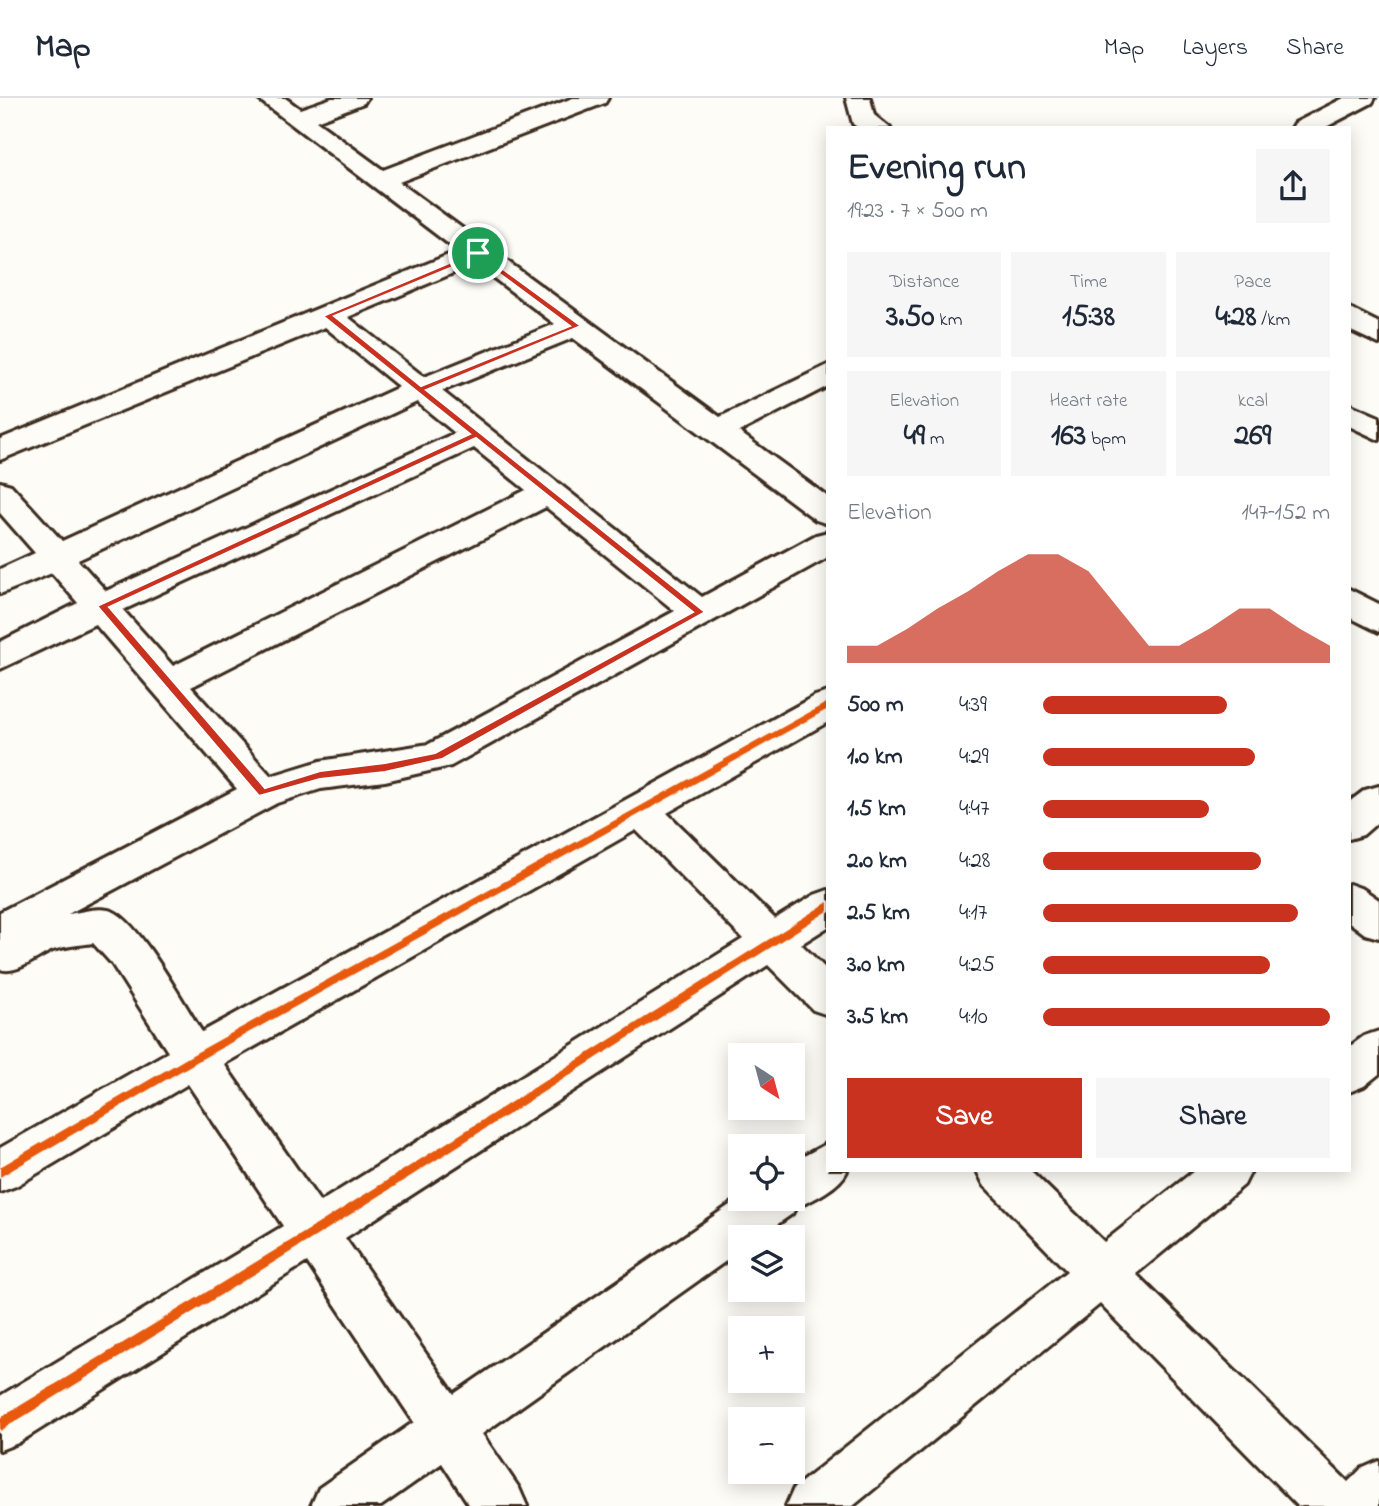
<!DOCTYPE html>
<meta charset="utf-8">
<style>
body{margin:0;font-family:"Indie Flower",sans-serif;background:#f6f6f7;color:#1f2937;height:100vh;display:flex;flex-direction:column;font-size:26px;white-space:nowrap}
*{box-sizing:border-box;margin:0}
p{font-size:23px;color:#747a83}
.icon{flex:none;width:38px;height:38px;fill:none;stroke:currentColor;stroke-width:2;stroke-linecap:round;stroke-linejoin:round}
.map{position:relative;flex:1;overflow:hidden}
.side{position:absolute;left:826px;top:28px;width:525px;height:1046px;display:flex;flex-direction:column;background:#fff;border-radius:0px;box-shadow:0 4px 18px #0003}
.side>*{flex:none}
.needle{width:46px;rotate:144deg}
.tools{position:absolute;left:728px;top:945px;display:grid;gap:14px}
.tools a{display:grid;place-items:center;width:77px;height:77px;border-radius:0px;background:#fff;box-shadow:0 4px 18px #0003;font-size:35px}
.pin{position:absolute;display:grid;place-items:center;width:60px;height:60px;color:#fff;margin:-30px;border:4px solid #fff;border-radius:50%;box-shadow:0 2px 7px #0007}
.round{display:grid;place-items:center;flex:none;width:74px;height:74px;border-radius:0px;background:#f6f6f7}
.overview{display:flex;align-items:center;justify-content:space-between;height:119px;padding:0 21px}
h1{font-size:38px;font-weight:700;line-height:52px}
.figures{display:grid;grid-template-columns:repeat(3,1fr);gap:10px;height:119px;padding:7px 21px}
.figures div{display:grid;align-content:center;border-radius:0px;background:#f6f6f7;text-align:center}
.figures b{font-size:30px;font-weight:700}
.figures small{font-size:19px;font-weight:400}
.figures p{font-size:19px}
.chart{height:196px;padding:14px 21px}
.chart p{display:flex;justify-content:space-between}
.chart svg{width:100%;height:126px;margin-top:7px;fill:#c8321e;opacity:.7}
.button{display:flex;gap:14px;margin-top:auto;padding:14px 21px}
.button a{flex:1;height:80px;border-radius:0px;background:#c8321e;color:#fff;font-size:28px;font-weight:700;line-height:80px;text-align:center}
.button a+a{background:#f6f6f7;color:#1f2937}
ul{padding:0 21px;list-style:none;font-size:23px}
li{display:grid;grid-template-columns:112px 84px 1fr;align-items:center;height:52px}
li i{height:18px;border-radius:9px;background:#c8321e}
header{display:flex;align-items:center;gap:42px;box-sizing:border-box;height:98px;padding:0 35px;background:#fff;border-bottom:2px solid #e0e1e3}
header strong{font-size:33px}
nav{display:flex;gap:38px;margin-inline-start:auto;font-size:24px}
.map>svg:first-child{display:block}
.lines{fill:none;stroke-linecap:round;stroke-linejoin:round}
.minor-casing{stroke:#3b2a1e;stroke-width:6}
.minor{fill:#fdfcf7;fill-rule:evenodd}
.cycleway-casing{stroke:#fdfcf7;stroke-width:4}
.cycleway{fill:#e8590c;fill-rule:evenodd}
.route{fill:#c8321e;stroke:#fff;stroke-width:2;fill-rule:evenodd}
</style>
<header>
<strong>Map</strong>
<nav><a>Map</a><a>Layers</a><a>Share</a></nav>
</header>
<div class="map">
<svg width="1379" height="1408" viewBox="0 0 1379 1408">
<rect width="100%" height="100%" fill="#fdfcf7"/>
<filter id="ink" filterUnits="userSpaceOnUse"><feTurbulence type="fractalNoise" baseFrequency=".0143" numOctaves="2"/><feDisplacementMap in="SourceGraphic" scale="14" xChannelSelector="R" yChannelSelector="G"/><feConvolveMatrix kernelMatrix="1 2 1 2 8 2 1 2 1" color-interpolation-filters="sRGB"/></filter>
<g filter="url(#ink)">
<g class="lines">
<defs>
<g id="minor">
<path d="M 257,0 L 285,0 L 300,11 L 332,0 L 367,0 L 364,5 L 316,23 L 383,72 L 573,0 L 608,0 L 605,5 L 399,84 L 720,319 L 828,267 L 828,288 L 739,334 L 828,399 L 828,426 L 816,422 L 573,240 L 442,293 L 702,499 L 816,437 L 828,434 L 828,459 L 451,668 L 385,683 L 321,691 L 277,705 L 68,816 C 83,814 102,807 116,815 C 144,832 183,905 202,934 L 815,598 L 828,594 L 828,624 L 667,715 L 775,821 L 814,797 L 828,792 L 828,829 L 801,846 L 828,873 L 828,917 L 813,912 L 768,867 L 345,1140 L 454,1296 L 740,1100 L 793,1101 L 793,1064 L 828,1045 L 828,1073 L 847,1073 C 840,1089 812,1103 796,1109 L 792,1116 L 759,1139 L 740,1139 L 740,1153 L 482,1336 L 519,1390 L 527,1408 L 470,1408 L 442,1365 L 381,1408 L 311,1408 L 319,1390 L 414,1324 L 307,1164 L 18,1345 L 0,1352 L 0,1298 L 283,1128 L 188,986 L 16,1088 L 0,1094 L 0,1050 L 168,954 L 112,866 L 93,845 C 80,847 65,848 53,852 C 38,858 17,877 0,871 L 0,814 L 237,691 L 95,526 L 0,571 L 0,544 L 78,505 L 52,475 L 0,496 L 0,471 L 35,455 L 0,415 L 0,384 L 11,387 L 62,443 L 399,289 L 325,229 L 0,362 L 0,341 L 458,153 ZM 475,166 L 555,226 L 424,279 L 348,219 ZM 417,304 L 455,335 L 106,493 L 78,462 ZM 474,350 L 526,392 L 173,568 L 123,512 ZM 546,409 L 675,513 L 429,646 L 320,663 L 271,678 L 191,589 ZM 636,732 L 743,841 L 320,1104 L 224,966 Z"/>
<polygon points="846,0 870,0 874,17 890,30 859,30 853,26"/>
<polygon points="1344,0 1375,0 1372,5 1324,30 1292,30 1295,25"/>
<polygon points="1349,210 1379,225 1379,246 1349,232"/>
<polygon points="1349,306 1379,319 1379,342 1349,328"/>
<polygon points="1349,491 1379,506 1379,534 1349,519"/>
<polygon points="1379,688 1379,723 1363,737 1349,741 1349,704 1365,692"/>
<polygon points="1349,786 1363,791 1379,802 1379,840 1365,836 1349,824"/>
<polygon points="1379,933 1379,976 1364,988 1349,994 1349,949 1364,938"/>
<polygon points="977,1073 1031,1073 1104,1144 1194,1073 1251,1073 1244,1087 1136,1176 1348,1384 1361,1371 1379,1363 1379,1408 1298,1408 1100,1206 853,1408 786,1408 794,1390 1067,1173 984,1087"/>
</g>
</defs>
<use href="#minor" class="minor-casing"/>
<use href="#minor" class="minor"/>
<defs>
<g id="cycleway">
<polygon points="828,604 828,611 198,963 0,1079 0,1069 192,957"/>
<polygon points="828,804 828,813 318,1137 0,1333 0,1320 310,1131"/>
</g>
</defs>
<use href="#cycleway" class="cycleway-casing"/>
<use href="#cycleway" class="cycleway"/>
</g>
</g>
<path class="route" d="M 478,153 L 581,228 L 426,292 L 705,514 L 442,661 L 385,674 L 320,681 L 259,698 L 97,508 L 470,336 L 323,218 ZM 477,159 L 570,228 L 421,288 L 334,218 ZM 476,340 L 693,514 L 435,655 L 385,665 L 320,673 L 265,690 L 109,509 Z"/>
</svg>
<div class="tools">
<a><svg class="needle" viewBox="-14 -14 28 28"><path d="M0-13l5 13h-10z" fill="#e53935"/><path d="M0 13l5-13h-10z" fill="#747a83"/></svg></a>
<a><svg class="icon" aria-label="locate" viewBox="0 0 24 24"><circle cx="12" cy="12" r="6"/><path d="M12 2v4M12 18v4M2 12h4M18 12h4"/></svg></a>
<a><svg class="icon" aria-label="layers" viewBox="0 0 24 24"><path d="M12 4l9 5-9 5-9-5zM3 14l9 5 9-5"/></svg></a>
<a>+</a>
<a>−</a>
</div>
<div class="pin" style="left:478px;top:155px;background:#1e9e55"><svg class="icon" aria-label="arrive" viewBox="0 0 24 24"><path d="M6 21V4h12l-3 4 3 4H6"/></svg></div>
<section class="side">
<div class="overview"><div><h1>Evening run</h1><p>19:23 · 7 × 500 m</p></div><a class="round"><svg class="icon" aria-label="share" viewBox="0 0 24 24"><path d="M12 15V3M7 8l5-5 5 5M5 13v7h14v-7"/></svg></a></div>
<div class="figures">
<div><p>Distance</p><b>3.50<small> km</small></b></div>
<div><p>Time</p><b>15:38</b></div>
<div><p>Pace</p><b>4:28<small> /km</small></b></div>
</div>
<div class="figures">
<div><p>Elevation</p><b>49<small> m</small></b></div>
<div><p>Heart rate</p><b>163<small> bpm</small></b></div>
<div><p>kcal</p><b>269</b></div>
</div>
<div class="chart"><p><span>Elevation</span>147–152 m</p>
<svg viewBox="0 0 160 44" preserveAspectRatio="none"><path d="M0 44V38L10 38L20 32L30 25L40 19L50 12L60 6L70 6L80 12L90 25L100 38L110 38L120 32L130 25L140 25L150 32L160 38V44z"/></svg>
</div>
<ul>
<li><b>500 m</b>4:39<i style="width:64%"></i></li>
<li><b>1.0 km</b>4:29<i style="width:74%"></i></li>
<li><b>1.5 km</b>4:47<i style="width:58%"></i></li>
<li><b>2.0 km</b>4:28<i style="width:76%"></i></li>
<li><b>2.5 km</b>4:17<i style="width:89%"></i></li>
<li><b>3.0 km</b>4:25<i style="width:79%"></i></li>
<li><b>3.5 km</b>4:10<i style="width:100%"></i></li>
</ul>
<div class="button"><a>Save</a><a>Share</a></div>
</section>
</div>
